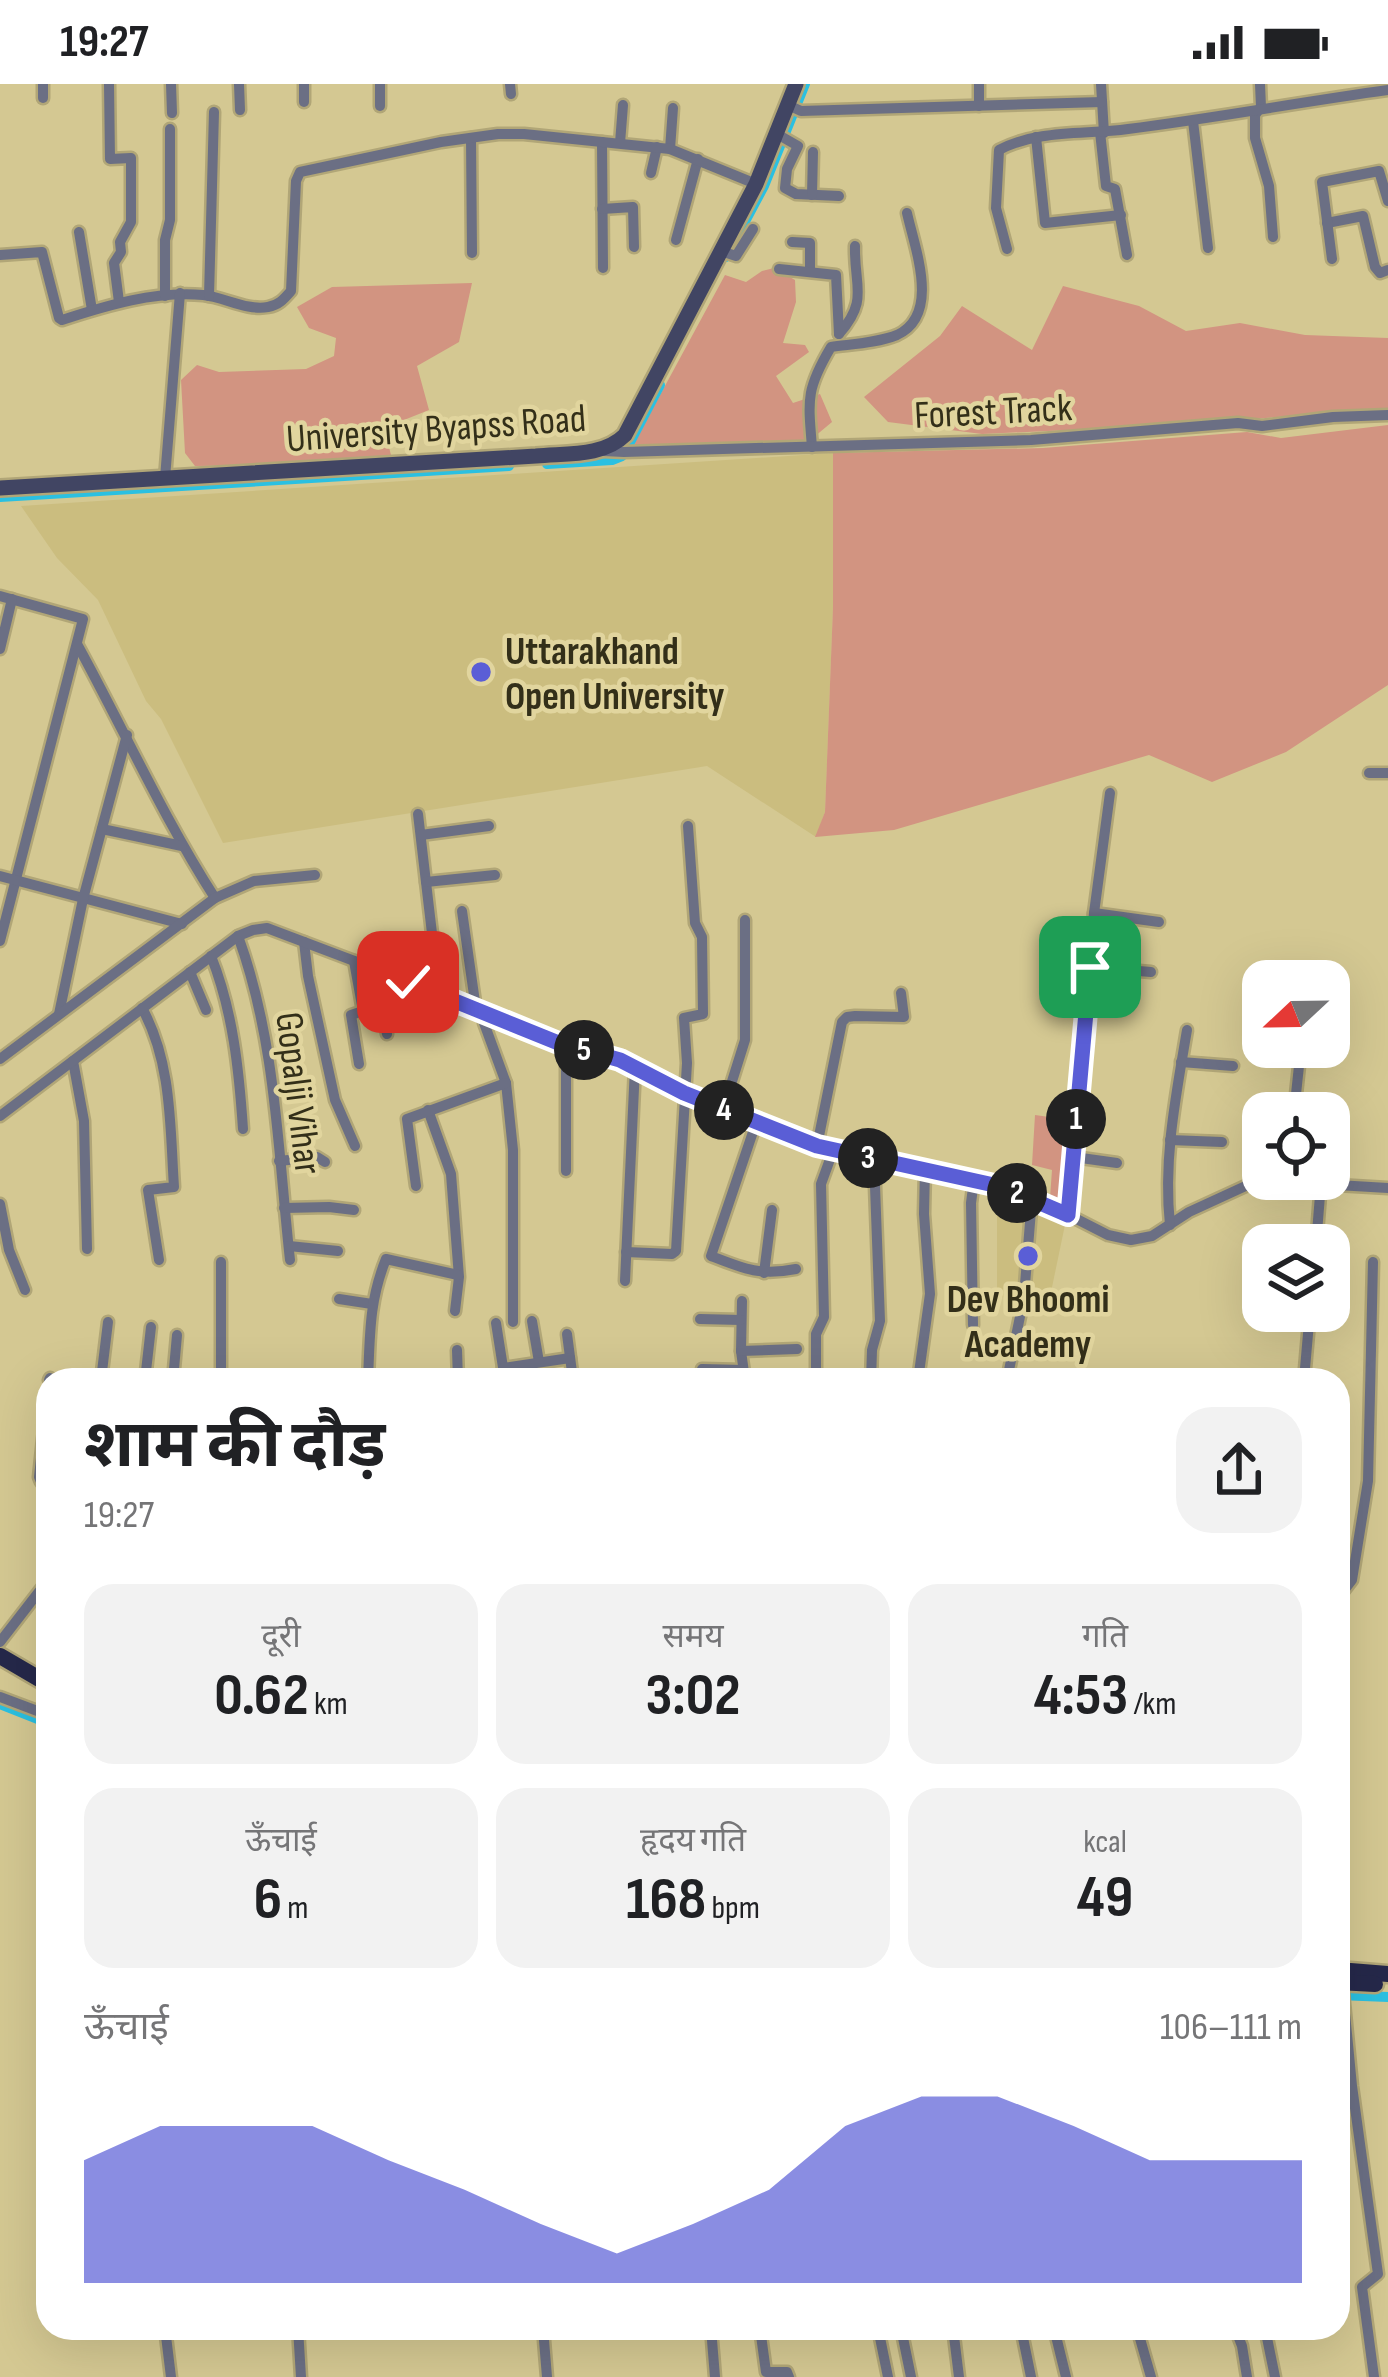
<!DOCTYPE html>
<html lang="hi">
<meta charset="utf-8">
<style>
body{margin:0;font-family:"Sofia Sans Condensed","Noto Sans Devanagari",sans-serif;background:#f2f2f2;color:#202124;height:100vh;display:flex;flex-direction:column;font-size:45px;white-space:nowrap}
*{box-sizing:border-box;margin:0}
p{font-size:39px;color:#757577}
.icon{flex:none;width:66px;height:66px;fill:none;stroke:currentColor;stroke-width:2;stroke-linecap:round;stroke-linejoin:round}
.map{position:relative;flex:1;overflow:hidden}
.side{position:absolute;left:36px;top:1284px;width:1314px;height:972px;display:flex;flex-direction:column;background:#fff;border-radius:36px;box-shadow:0 12px 48px #0002}
.side>*{flex:none}
.needle{width:78px;rotate:248deg}
.fabs{position:absolute;left:1242px;top:876px;display:grid;gap:24px}
.fabs a{display:grid;place-items:center;width:108px;height:108px;border-radius:24px;background:#fff;box-shadow:0 12px 48px #0002;font-size:60px}
.pin{position:absolute;display:grid;place-items:center;width:102px;height:102px;color:#fff;margin:-51px;border-radius:24px;box-shadow:0 6px 18px #0006}
.km{position:absolute;width:60px;height:60px;margin:-30px;border-radius:50%;background:#222;color:#fff;font-size:33px;line-height:60px;text-align:center}
.round{display:grid;place-items:center;flex:none;width:126px;height:126px;border-radius:36px;background:#f2f2f2}
.headline{display:flex;align-items:center;justify-content:space-between;height:204px;padding:0 48px}
h1{font-size:66px;font-weight:700;line-height:90px}
.metrics{display:grid;grid-template-columns:repeat(3,1fr);gap:18px;height:204px;padding:12px 48px}
.metrics div{display:grid;align-content:center;border-radius:30px;background:#f2f2f2;text-align:center}
.metrics b{font-size:60px;font-weight:700}
.metrics small{font-size:33px;font-weight:400}
.metrics p{font-size:33px}
.chart{height:336px;padding:24px 48px}
.chart p{display:flex;justify-content:space-between}
.chart svg{width:100%;height:216px;margin-top:12px;fill:#5a5ed6;opacity:.7}
.status{display:flex;justify-content:space-between;align-items:center;height:84px;padding:0 60px;background:#fff;direction:ltr}
.status svg{height:33px;fill:currentColor}
.map>svg:first-child{display:block}
.built{fill:#cbbd7f}
.green{fill:#d29481}
.lines{fill:none;stroke-linecap:round;stroke-linejoin:round}
.canal{stroke:#2bc0e1;stroke-width:10}
.minor-casing{stroke:#b1a677;stroke-width:15}
.secondary-casing{stroke:#b1a677;stroke-width:20}
.primary-casing{stroke:#b1a677;stroke-width:21}
.minor{stroke:#6b6f84;stroke-width:10}
.secondary{stroke:#414563;stroke-width:15}
.primary{stroke:#25284a;stroke-width:16}
.route-casing{stroke:#fff;stroke-width:24}
.route{stroke:#5a5ed6;stroke-width:15}
.poi-dot{fill:#5a5ed6;stroke:#e1d59e;stroke-width:4.5}
.labels{text-anchor:middle;stroke-width:9;stroke-linejoin:round;paint-order:stroke}
.street-label{font-size:39px;fill:#332f19;stroke:#e1d59e}
.poi-label{font-size:39px;font-weight:bold;fill:#332f19;stroke:#e1d59e;text-anchor:start}
</style>
<div class="status"><b>19:27</b><svg viewBox="0 0 49 12"><path d="M0 12V9h3v3zM5 12V6h3v6zM10 12V3h3v9zM15 12V0h3v12zM26 1h20v11H26zM47 4h2v5h-2z"/></svg></div>
<div class="map">
<svg width="1388" height="2293" viewBox="0 0 1388 2293">
<rect width="100%" height="100%" fill="#d4c892"/>
<g class="built">
<polygon points="833,369 833,523 825,728 816,753 707,682 223,759 161,635 146,617 98,516 57,474 21,422"/>
<polygon points="997,1107 1066,1136 1051,1208 997,1214"/>
</g>
<g class="green">
<polygon points="774,184 795,196 796,218 783,259 805,261 809,268 776,292 793,319 820,310 832,338 802,363 685,367 633,361 725,191 746,198 762,187"/>
<polygon points="472,199 459,258 417,282 429,326 384,344 391,371 380,380 195,382 185,369 181,296 197,281 219,288 306,285 334,272 336,254 309,244 297,223 332,203"/>
<polygon points="1063,202 1139,222 1186,247 1240,239 1305,251 1388,254 1388,325 1155,342 982,350 888,338 864,313 940,252 962,222 1032,266"/>
<polygon points="1388,341 1388,601 1286,668 1212,698 1149,671 894,746 815,753 825,728 833,523 833,369 1043,364 1247,348 1281,354"/>
<polygon points="1035,1031 1071,1036 1063,1120 1050,1114 1052,1086 1032,1081"/>
</g>
<g class="lines">
<g class="canal">
<polyline points="726,173 764,102 805,0"/>
<polyline points="628,362 660,301"/>
<polyline points="547,380 612,376 622,372"/>
<polyline points="0,413 509,382"/>
<polyline points="0,1620 48,1639"/>
<polyline points="1338,1911 1388,1913"/>
</g>
<defs>
<g id="minor">
<polyline points="43,0 43,14"/>
<polyline points="109,0 110,75 131,74 131,138 120,158 121,168 114,179 119,218"/>
<polyline points="171,0 172,29"/>
<polyline points="239,0 240,26"/>
<polyline points="380,0 380,22"/>
<polyline points="510,0 511,10"/>
<polyline points="979,0 979,22"/>
<polyline points="1101,0 1104,49"/>
<polyline points="1260,0 1261,23 1255,31 1255,54 1269,102 1273,153"/>
<polyline points="304,18 304,0"/>
<polyline points="788,21 801,27 1102,18"/>
<polyline points="1193,37 1208,164"/>
<polyline points="1100,48 1106,102 1115,105 1127,171"/>
<polyline points="777,50 798,62 787,85 785,104 796,110 839,112"/>
<polyline points="1036,53 1045,139 1121,131"/>
<polyline points="471,54 472,169"/>
<polyline points="602,58 603,184"/>
<polyline points="620,59 623,21"/>
<polyline points="670,65 673,24"/>
<polyline points="651,89 657,63"/>
<polyline points="812,111 813,68"/>
<polyline points="602,125 633,123 634,163"/>
<polyline points="1327,139 1363,132 1375,183 1380,189 1388,186"/>
<polyline points="79,148 92,226"/>
<polyline points="676,156 698,75"/>
<polyline points="792,158 810,159 810,187"/>
<path d="M 1007,165 L 996,124 L 999,66 C 1039,45 1085,51 1128,45 C 1215,34 1301,18 1388,6"/>
<polyline points="721,167 736,172 753,145"/>
<path d="M 0,171 L 42,168 L 59,234 L 62,236 C 108,221 154,207 203,211 C 224,213 247,227 268,223 C 279,221 284,215 291,207 L 296,97 L 300,88 L 441,58 L 498,50 L 524,50 L 670,65 L 756,100"/>
<polyline points="1332,175 1322,98 1379,87 1388,117"/>
<polyline points="779,185 836,191 839,250"/>
<polyline points="165,212 165,156 170,136 170,45"/>
<polyline points="209,212 214,28"/>
<path d="M 839,250 C 869,216 854,203 855,162"/>
<path d="M 812,363 C 808,315 806,305 831,263 C 852,260 877,259 897,251 C 941,231 915,165 907,129"/>
<polyline points="604,367 624,368 1031,356 1238,339 1262,342 1333,333 1388,331"/>
<polyline points="165,394 180,209"/>
<polyline points="0,512 83,535 0,857"/>
<path d="M 77,560 C 123,644 163,733 215,814"/>
<polyline points="0,565 12,515"/>
<polyline points="1369,689 1388,689"/>
<polyline points="418,730 439,909"/>
<polyline points="102,745 182,762"/>
<polyline points="421,751 489,742"/>
<polyline points="0,792 182,840"/>
<polyline points="426,798 495,791"/>
<polyline points="462,827 476,925"/>
<polyline points="1094,829 1159,838"/>
<path d="M 238,852 C 276,956 278,1068 290,1176"/>
<polyline points="304,858 308,892 335,1016 355,1062"/>
<path d="M 211,872 C 233,927 239,986 243,1045"/>
<polyline points="354,877 363,927 351,931 359,980"/>
<polyline points="1090,883 1151,888"/>
<polyline points="374,885 387,950"/>
<polyline points="190,888 206,926"/>
<polyline points="414,901 421,940"/>
<path d="M 142,924 C 172,978 170,1043 174,1103 L 148,1106 L 159,1176"/>
<polyline points="484,928 484,939 506,999 513,1066 513,1238"/>
<polyline points="59,930 83,815 127,651"/>
<polyline points="0,975 215,814 254,797 315,791"/>
<polyline points="73,977 84,1037 87,1165"/>
<polyline points="1181,978 1233,982"/>
<polyline points="428,1026 451,1090 459,1193 455,1227"/>
<polyline points="723,1026 745,956 745,836"/>
<polyline points="1294,1029 1301,963"/>
<polyline points="0,1032 238,852 253,846 267,844 439,909 556,959 620,976 684,1009 817,1062 1003,1103 1055,1124 1108,1151 1131,1156 1152,1152 1189,1128 1263,1094"/>
<path d="M 756,1039 L 711,1172 C 744,1185 760,1192 796,1185"/>
<polyline points="1170,1056 1222,1058"/>
<polyline points="817,1062 842,938 847,933 855,932 904,933 901,909"/>
<polyline points="1074,1073 1117,1079"/>
<polyline points="279,1077 317,1073 325,1078"/>
<polyline points="566,1087 566,961"/>
<polyline points="1294,1095 1337,1101 1388,1104"/>
<polyline points="416,1102 407,1035 506,999"/>
<polyline points="0,1120 9,1166 25,1206"/>
<polyline points="284,1124 329,1123 354,1126"/>
<polyline points="1068,1131 1094,829 1110,709"/>
<path d="M 1170,1141 C 1163,1076 1176,1011 1187,946"/>
<polyline points="1316,1161 1321,1099"/>
<polyline points="289,1162 338,1167"/>
<polyline points="626,1168 672,1170 676,1167 687,979 684,934 703,930 702,853 695,839 688,742"/>
<polyline points="764,1189 772,1126"/>
<polyline points="625,1197 635,983"/>
<polyline points="339,1215 372,1220"/>
<polyline points="742,1217 741,1267 745,1296"/>
<polyline points="1255,1221 1263,1222"/>
<polyline points="700,1235 741,1236"/>
<polyline points="532,1237 539,1278"/>
<polyline points="496,1239 505,1296"/>
<polyline points="973,1241 971,1119 974,1096"/>
<polyline points="567,1250 573,1296"/>
<polyline points="457,1266 458,1296"/>
<polyline points="741,1267 797,1265"/>
<polyline points="503,1284 570,1274"/>
<polyline points="702,1285 743,1286"/>
<polyline points="49,1296 50,1294"/>
<polyline points="101,1296 108,1238"/>
<polyline points="145,1296 151,1243"/>
<polyline points="173,1296 177,1251"/>
<polyline points="221,1296 221,1178"/>
<path d="M 368,1296 C 370,1251 369,1217 386,1175 L 458,1191"/>
<polyline points="816,1296 816,1250 824,1233 821,1100 833,1067"/>
<polyline points="871,1296 872,1266 880,1237 874,1075"/>
<polyline points="918,1296 930,1210 924,1130 925,1084"/>
<polyline points="1007,1296 1024,1213 1032,1114"/>
<polyline points="1304,1296 1310,1227"/>
<polyline points="48,1308 39,1393 41,1398 48,1400"/>
<polyline points="1338,1528 1342,1509 1352,1496 1368,1397 1373,1178"/>
<polyline points="0,1558 48,1496"/>
<polyline points="0,1613 48,1631"/>
<polyline points="1342,1898 1352,2002 1378,2190 1362,2203 1374,2293"/>
<polyline points="165,2244 171,2293"/>
<polyline points="298,2244 301,2293"/>
<polyline points="543,2244 547,2293"/>
<polyline points="711,2244 715,2293"/>
<polyline points="760,2244 766,2288 787,2288 789,2293"/>
<polyline points="878,2244 888,2293"/>
<polyline points="901,2244 911,2293"/>
<polyline points="953,2244 959,2293"/>
<polyline points="1021,2244 1031,2293"/>
<polyline points="1054,2244 1066,2293"/>
<polyline points="1137,2244 1151,2293"/>
<polyline points="1235,2244 1242,2262 1247,2293"/>
<polyline points="1265,2244 1275,2293"/>
</g>
<path id="secondary" d="M 0,404 L 536,372 C 566,369 603,373 625,351 L 756,100 L 796,0"/>
<g id="primary">
<polyline points="0,1572 48,1600"/>
<polyline points="1338,1886 1388,1890"/>
<polyline points="1338,1898 1375,1900"/>
</g>
</defs>
<use href="#minor" class="minor-casing"/>
<use href="#secondary" class="secondary-casing"/>
<use href="#primary" class="primary-casing"/>
<use href="#minor" class="minor"/>
<use href="#secondary" class="secondary"/>
<use href="#primary" class="primary"/>
</g>
<g class="lines">
<defs>
<polyline id="route" points="408,898 556,958 620,976 684,1009 817,1062 1003,1103 1068,1131 1090,883"/>
</defs>
<use href="#route" class="route-casing"/>
<use href="#route" class="route"/>
</g>
<g class="poi-dot">
<circle cx="481" cy="588" r="12"/>
<circle cx="1028" cy="1172" r="12"/>
</g>
<g class="labels">
<g class="street-label">
<text transform="translate(993 326) rotate(-3)" y="14">Forest Track</text>
<text transform="translate(436 343) rotate(-4)" y="14">University Byapss Road</text>
<text transform="translate(300 1009) rotate(83)" y="14">Gopalji Vihar</text>
</g>
<g class="poi-label">
<text x="505" y="580">Uttarakhand<tspan x="505" dy="45">Open University</tspan></text>
<text x="1028" y="1228" text-anchor="middle">Dev Bhoomi<tspan x="1028" dy="45">Academy</tspan></text>
</g>
</g>
</svg>
<div class="fabs">
<a><svg class="needle" viewBox="-14 -14 28 28"><path d="M0-13l5 13h-10z" fill="#e53935"/><path d="M0 13l5-13h-10z" fill="#757577"/></svg></a>
<a><svg class="icon" aria-label="locate" viewBox="0 0 24 24"><circle cx="12" cy="12" r="6"/><path d="M12 2v4M12 18v4M2 12h4M18 12h4"/></svg></a>
<a><svg class="icon" aria-label="layers" viewBox="0 0 24 24"><path d="M12 4l9 5-9 5-9-5zM3 14l9 5 9-5"/></svg></a>
</div>
<div class="pin" style="left:1090px;top:883px;background:#1e9e55"><svg class="icon" aria-label="arrive" viewBox="0 0 24 24"><path d="M6 21V4h12l-3 4 3 4H6"/></svg></div>
<div class="pin" style="left:408px;top:898px;background:#d93025"><svg class="icon" aria-label="check" viewBox="0 0 24 24"><path d="M5 12l5 5 9-10"/></svg></div>
<b class="km" style="left:1076px;top:1035px">1</b>
<b class="km" style="left:1017px;top:1109px">2</b>
<b class="km" style="left:868px;top:1074px">3</b>
<b class="km" style="left:724px;top:1026px">4</b>
<b class="km" style="left:584px;top:966px">5</b>
<section class="side">
<div class="headline"><div><h1>शाम की दौड़</h1><p>19:27</p></div><a class="round"><svg class="icon" aria-label="share" viewBox="0 0 24 24"><path d="M12 15V3M7 8l5-5 5 5M5 13v7h14v-7"/></svg></a></div>
<div class="metrics">
<div><p>दूरी</p><b>0.62<small> km</small></b></div>
<div><p>समय</p><b>3:02</b></div>
<div><p>गति</p><b>4:53<small> /km</small></b></div>
</div>
<div class="metrics">
<div><p>ऊँचाई</p><b>6<small> m</small></b></div>
<div><p>हृदय गति</p><b>168<small> bpm</small></b></div>
<div><p>kcal</p><b>49</b></div>
</div>
<div class="chart"><p><span>ऊँचाई</span>106–111 m</p>
<svg viewBox="0 0 160 44" preserveAspectRatio="none"><path d="M0 44V19L10 12L20 12L30 12L40 19L50 25L60 32L70 38L80 32L90 25L100 12L110 6L120 6L130 12L140 19L150 19L160 19V44z"/></svg>
</div>
</section>
</div>
